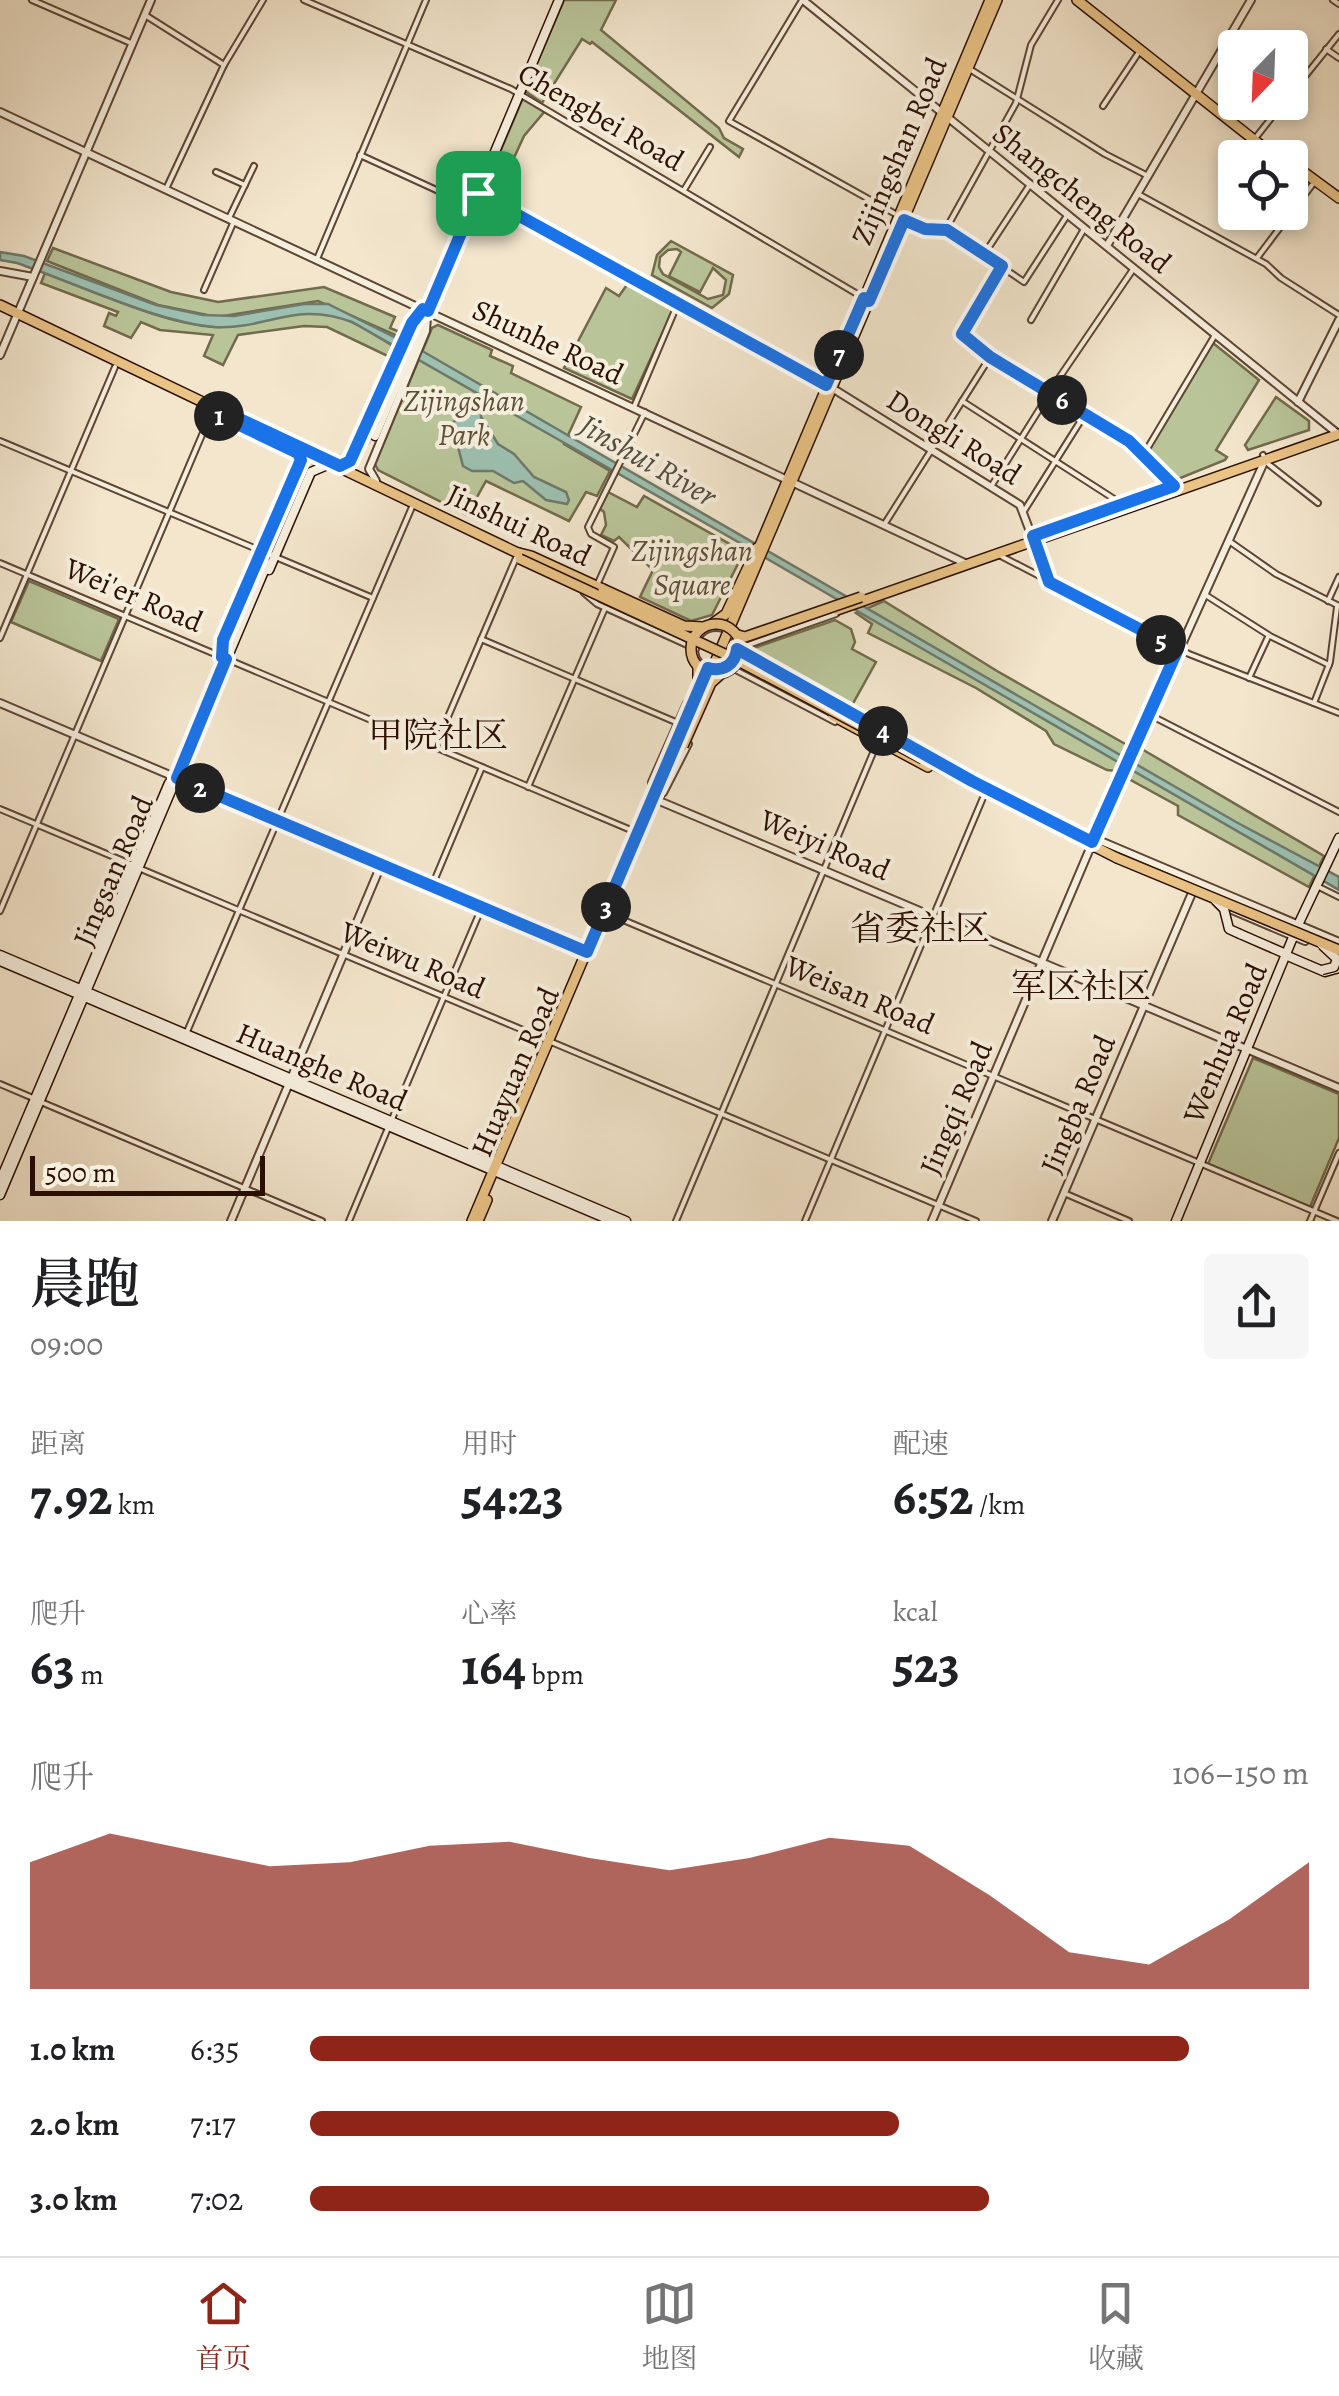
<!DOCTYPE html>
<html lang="zh">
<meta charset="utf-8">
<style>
body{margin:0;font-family:Alegreya,"Noto Serif SC",serif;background:#f6f6f6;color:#202124;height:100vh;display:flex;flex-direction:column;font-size:38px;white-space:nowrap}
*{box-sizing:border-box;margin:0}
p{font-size:32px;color:#757577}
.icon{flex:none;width:55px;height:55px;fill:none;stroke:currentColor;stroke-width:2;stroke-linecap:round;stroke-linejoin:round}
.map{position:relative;height:1221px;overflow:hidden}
.details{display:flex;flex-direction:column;background:#fff;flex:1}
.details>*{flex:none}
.needle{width:65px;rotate:203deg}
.tools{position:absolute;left:1218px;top:30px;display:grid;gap:20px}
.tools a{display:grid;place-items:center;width:90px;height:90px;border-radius:10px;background:#fff;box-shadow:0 5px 15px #0003;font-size:50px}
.scale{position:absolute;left:30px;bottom:25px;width:235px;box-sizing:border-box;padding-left:10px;border:5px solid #2b0f00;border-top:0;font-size:28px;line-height:35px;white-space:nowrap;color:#2b0f00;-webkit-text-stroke:8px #f7efde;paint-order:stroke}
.pin{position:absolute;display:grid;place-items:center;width:85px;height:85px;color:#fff;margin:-42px;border-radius:20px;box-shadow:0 5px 15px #0006}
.km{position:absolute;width:50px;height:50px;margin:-25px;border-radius:50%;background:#222;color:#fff;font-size:28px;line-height:50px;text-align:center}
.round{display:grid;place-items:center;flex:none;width:105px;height:105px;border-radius:10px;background:#f6f6f6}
.overview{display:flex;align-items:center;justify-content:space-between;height:170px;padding:0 30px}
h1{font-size:55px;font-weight:600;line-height:75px}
.figures{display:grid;grid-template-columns:repeat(3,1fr);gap:15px;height:170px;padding:10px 30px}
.figures div{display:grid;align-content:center}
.figures b{font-size:50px;font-weight:600}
.figures small{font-size:28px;font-weight:400}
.figures p{font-size:28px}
.chart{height:280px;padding:20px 30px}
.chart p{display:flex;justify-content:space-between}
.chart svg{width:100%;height:180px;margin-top:10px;fill:#8f2418;opacity:.7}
ul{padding:0 30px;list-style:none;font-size:32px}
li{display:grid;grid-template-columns:160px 120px 1fr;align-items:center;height:75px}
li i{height:25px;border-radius:12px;background:#8f2418}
.tabs{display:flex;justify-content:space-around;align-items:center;height:140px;border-top:2px solid #e0e0e0;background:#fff;font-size:28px;color:#757577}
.tabs a{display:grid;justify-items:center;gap:5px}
.tabs .on{color:#8f2418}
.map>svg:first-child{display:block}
.green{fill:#b9c599;stroke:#726a4c;stroke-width:2.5;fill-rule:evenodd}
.water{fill:#9dc0b1;stroke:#6f796a;stroke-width:2.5}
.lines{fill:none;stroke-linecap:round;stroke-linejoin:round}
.secondary-tunnel{stroke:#d5c6ae;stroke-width:8;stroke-dasharray:8 4;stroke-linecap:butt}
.minor-casing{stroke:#5d4533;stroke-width:8}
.tertiary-casing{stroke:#5d4533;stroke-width:10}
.secondary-casing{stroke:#2b0f00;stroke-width:11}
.primary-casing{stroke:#2b0f00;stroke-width:12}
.minor{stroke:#f7efde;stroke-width:4}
.tertiary{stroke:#f7efde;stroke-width:6}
.secondary{stroke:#f7efde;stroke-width:8}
.primary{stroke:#eac386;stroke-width:9}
.secondary-bridge-casing{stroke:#2b0f00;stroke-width:11;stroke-linecap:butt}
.primary-bridge-casing{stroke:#2b0f00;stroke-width:12;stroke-linecap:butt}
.secondary-bridge{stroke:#f7efde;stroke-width:8}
.primary-bridge{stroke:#eac386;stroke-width:9}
.route-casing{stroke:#fff;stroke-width:20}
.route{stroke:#1a73e8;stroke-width:12}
.labels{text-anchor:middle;stroke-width:8;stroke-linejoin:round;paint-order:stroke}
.street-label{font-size:30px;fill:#2b0f00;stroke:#f7efde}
.park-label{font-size:30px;font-style:italic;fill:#5d4f36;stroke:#f7efde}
.water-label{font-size:32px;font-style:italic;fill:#534d3e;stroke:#f7efde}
.quarter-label{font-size:35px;fill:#2b0f00;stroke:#f7efde}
</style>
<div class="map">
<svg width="1339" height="1221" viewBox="0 0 1339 1221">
<rect width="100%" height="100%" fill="#f3e6cd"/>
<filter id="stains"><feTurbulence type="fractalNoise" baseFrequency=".002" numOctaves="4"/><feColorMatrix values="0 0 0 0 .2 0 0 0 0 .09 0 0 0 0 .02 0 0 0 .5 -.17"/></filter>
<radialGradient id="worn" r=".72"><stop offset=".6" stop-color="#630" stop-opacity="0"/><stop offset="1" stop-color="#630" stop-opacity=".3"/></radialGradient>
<g class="green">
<polygon points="564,0 616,0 601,30 719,128 724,138 743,149 739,157 592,42 590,44 582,39 542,103 525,91"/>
<polygon points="523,98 545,111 524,136 495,199 483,192"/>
<path d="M 671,241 L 733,275 L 729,294 L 712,308 L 652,275 L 657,255 ZM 677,249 L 681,252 L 669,276 L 700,292 L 713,268 L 726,280 L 723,295 L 708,299 L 663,274 L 659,267 L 660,257 L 668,250 Z"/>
<polygon points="53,248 171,292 218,302 324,287 395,317 390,328 405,334 402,338 318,301 217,317 158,305 47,261"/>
<path d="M 45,273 C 99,292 157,322 214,327 C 251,329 293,304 329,313 C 354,320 376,336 398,349 L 394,359 L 327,327 L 304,326 L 238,335 L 223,365 L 204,356 L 213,335 L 160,330 L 141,322 L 131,338 L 104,326 L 109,313 L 116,316 L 118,312 L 41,283 Z"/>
<polygon points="629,282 674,308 632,399 564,368 606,288 619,296"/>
<polygon points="438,325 492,350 490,356 513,366 511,373 581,407 564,444 610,471 597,496 586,492 569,521 486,481 467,515 378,470 375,464 432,328"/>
<polygon points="1213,343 1259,380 1216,450 1227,457 1225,460 1173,481 1147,450"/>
<polygon points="1276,397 1309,421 1309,430 1248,450 1245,445"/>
<polygon points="608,492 637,507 644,496 744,552 712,615 691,621 640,597 653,570 619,537 614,541 601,535 606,525 604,512 600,509"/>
<polygon points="29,581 119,619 101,661 11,622"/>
<polygon points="884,601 997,671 1127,745 1117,771 1107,770 1054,744 1046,731 976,688 868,633 872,624 856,613"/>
<polygon points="835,620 851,629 855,642 852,649 876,662 851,707 753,656 754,648"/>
<polygon points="1140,748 1324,856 1309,887 1178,815 1178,806 1127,778"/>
<polygon points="1253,1058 1339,1094 1339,1138 1310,1207 1208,1164"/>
</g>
<g class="water">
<path d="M 0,252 L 24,256 L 156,305 L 203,315 L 234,316 L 304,304 L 328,304 L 424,352 L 1236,822 L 1339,877 L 1339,890 L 719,531 L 352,322 C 295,300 267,330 215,327 C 156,322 75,283 17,263 L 0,260 Z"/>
<polygon points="470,400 481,408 481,417 498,444 514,454 534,477 566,492 569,500 567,504 546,500 523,481 514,483 493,471 472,471 463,466 458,447 449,438 447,431"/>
</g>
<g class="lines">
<path class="secondary-tunnel" d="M 263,562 C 272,543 292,482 307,471 C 331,452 357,465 371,433"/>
<defs>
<g id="minor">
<polyline points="32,0 133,44"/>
<polyline points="304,0 511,89 864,298"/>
<polyline points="1333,0 1339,4"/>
<polyline points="801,2 729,121 899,216"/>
<polyline points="145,15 224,65"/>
<polyline points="1326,49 1339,58"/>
<polyline points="968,68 1105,154 1148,176"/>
<polyline points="1290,95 1339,34"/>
<polyline points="1103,106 1139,52"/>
<polyline points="1257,136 1284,102"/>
<polyline points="360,155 467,204"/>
<polyline points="216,172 245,185"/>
<polyline points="166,189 224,65 263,0"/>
<polyline points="684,190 710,147"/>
<polyline points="478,193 828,386"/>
<polyline points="1138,194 1266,264 1281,278 1339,315"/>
<polyline points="229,218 254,166"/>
<polyline points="904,220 925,229 947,230 1024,282 1068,214"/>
<polyline points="946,229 1016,103 1031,45 1058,0"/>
<polyline points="985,253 1029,186"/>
<polyline points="1257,258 1312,185"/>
<polyline points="317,259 426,0"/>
<polyline points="1002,266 961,334 990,357 1129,441 1174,486"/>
<polyline points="204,290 234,221"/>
<polyline points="1031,320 1084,229"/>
<polyline points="962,401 1122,504"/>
<polyline points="634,407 678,303"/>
<polyline points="0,441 373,598"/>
<polyline points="1144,454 1215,335"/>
<polyline points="1263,455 1267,463 1318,503"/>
<polyline points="992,485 1059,378 1134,268"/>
<polyline points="1024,511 1085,414"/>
<polyline points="884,525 990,357"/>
<polyline points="1229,541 1276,574 1339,606"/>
<polyline points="999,555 1189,654 1339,713"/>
<polyline points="0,563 638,833"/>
<polyline points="598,583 614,547 591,534 588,527 645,412"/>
<polyline points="584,593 597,604 696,649"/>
<polyline points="1204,594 1270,636 1329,665"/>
<polyline points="1328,601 1339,577"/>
<circle cx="716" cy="649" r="21"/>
<polyline points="0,638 115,367"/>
<polyline points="481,639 678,723"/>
<polyline points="737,649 838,705"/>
<polyline points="737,649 836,614"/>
<polyline points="728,666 835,722"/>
<polyline points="1249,678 1268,637"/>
<polyline points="1314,703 1330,662 1337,607"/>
<polyline points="1152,716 1339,812"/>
<polyline points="435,747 516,558"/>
<polyline points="528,787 605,608"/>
<polyline points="652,791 651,782 686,703"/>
<polyline points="664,793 689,744"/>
<polyline points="0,809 133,865"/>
<polyline points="141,869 976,1221"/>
<polyline points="432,886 482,767"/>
<polyline points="1319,887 1339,897"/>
<polyline points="0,911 213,409"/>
<polyline points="609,914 1337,1221"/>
<polyline points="186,1034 412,507"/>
<polyline points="0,1084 33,1098"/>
<polyline points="41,1102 322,1221"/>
<polyline points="392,1119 482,907"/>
<polyline points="1064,1193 1129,1221"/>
<polyline points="349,1221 388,1128"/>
<polyline points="676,1221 878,741"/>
<polyline points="805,1221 985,793"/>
<polyline points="1310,1221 1339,1153"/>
</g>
<g id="tertiary">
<polyline points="803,0 1338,434"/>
<polyline points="0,112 967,564"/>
<polyline points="1108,244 1251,0"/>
<polyline points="0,271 33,277"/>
<polyline points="0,355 151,0"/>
<polyline points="832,388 1020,505 1049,582"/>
<polyline points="1298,402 1339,320"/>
<polyline points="1265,460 1093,842 1103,842 1339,942"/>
<polyline points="340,466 352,458 412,323 423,309"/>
<polyline points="376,481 369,469 426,331 427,317"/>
<polyline points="0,703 587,952"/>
<polyline points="657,800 1339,1088"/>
<polyline points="1220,905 1305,941"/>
<polyline points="231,1221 381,865"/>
<polyline points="932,1221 1091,846 1095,848"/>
<polyline points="1052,1221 1192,893"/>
</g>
<g id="secondary">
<polyline points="375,436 559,0"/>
<polyline points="269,570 311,472 325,466"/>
<polyline points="225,653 223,640 301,465 298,453"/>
<polyline points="1240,934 1286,954"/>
<polyline points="0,955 626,1221"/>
<polyline points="1290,957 1325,972 1339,968"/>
<polyline points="0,961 612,1221"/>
<polyline points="0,1181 169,783"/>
<polyline points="0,1195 267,564"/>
<polyline points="1176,1221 1298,925 1339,838"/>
</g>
<g id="primary">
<polyline points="1077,0 1277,158"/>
<polyline points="1290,162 1339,198"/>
<polyline points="0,305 522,555"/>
<polyline points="758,550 990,0"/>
<polyline points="519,553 531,556 603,589"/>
<polyline points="837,610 1339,434"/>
<polyline points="712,624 726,614 757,548"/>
<polyline points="704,688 997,0"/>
<polyline points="838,707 966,777"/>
<polyline points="833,716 928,767"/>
<polyline points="923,759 1117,858"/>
<polyline points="657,800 682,739"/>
<polyline points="472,1221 655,790"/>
<polyline points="478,1221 487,1200"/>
</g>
</defs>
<use href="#minor" class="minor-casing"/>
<use href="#tertiary" class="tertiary-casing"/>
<use href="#secondary" class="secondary-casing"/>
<use href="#primary" class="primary-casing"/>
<use href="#minor" class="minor"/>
<use href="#tertiary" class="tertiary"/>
<use href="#secondary" class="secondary"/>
<use href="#primary" class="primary"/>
<defs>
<g id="secondary-bridge">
<polyline points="1215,900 1224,909 1229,929 1240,934"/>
<polyline points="1322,970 1334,967 1337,959 1322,945"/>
</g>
<g id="primary-bridge">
<polyline points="520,559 729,656 923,759"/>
<polyline points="603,589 684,626 703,627"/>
<circle cx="716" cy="649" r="25"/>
<polyline points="738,635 745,637 861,597"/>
<polyline points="674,742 698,687 698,666"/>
<polyline points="683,746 711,683 721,674"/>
<polyline points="1117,858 1339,950"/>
</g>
</defs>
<use href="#secondary-bridge" class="secondary-bridge-casing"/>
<use href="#primary-bridge" class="primary-bridge-casing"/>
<use href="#secondary-bridge" class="secondary-bridge"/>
<use href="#primary-bridge" class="primary-bridge"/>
</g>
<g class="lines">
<defs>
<path id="route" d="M 478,193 L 826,385 L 864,298 L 869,301 L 904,220 L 925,229 L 947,230 L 1002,266 L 962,334 L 990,357 L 1129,441 L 1174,486 L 1033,536 L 1049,582 L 1178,649 L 1092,842 L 972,781 L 737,649 C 735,665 723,672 708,668 L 587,952 L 177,778 L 226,659 L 222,657 L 223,640 L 301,460 L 298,453 L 212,412 L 214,407 L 340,466 L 350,461 L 412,323 L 423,309 L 428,311 Z"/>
</defs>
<use href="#route" class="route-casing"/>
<use href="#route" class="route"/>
</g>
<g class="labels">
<g class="street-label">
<text transform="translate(601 117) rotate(30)" y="10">Chengbei Road</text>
<text transform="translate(899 151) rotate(-67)" y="10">Zijingshan Road</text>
<text transform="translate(1082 198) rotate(39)" y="10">Shangcheng Road</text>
<text transform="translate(548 342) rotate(25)" y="10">Shunhe Road</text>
<text transform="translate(954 437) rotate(32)" y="10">Dongli Road</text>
<text transform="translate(519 525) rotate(25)" y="10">Jinshui Road</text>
<text transform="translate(134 595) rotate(23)" y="10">Wei'er Road</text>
<text transform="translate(825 845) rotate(23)" y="10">Weiyi Road</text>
<text transform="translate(113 871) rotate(-67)" y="10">Jingsan Road</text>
<text transform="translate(413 960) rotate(23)" y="10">Weiwu Road</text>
<text transform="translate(860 995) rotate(23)" y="10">Weisan Road</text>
<text transform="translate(1225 1043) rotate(-67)" y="10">Wenhua Road</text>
<text transform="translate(322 1067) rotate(23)" y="10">Huanghe Road</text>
<text transform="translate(515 1072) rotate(-67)" y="10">Huayuan Road</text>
<text transform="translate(1078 1104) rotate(-67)" y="10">Jingba Road</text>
<text transform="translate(956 1108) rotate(-67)" y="10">Jingqi Road</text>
</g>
<g class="park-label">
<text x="464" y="411">Zijingshan<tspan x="464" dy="34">Park</tspan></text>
<text x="692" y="561">Zijingshan<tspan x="692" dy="34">Square</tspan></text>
</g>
<g class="water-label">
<text transform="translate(648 460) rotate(30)" y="11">Jinshui River</text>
</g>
<g class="quarter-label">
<text x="438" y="747">甲院社区</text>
<text x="920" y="940">省委社区</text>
<text x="1081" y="998">军区社区</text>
</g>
</g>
<rect width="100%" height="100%" filter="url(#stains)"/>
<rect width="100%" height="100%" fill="url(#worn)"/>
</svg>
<div class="tools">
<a><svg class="needle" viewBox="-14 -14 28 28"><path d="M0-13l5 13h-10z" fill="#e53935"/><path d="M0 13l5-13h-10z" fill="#757577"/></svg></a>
<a><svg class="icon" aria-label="locate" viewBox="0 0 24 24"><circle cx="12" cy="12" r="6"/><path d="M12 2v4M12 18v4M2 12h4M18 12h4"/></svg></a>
</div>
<div class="scale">500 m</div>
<div class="pin" style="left:478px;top:193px;background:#1e9e55"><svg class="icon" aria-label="arrive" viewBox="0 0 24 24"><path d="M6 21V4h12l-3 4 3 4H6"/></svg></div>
<b class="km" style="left:219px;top:416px">1</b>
<b class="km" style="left:200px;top:788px">2</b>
<b class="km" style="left:606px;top:907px">3</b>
<b class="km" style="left:883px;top:731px">4</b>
<b class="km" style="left:1161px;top:640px">5</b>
<b class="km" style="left:1062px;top:400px">6</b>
<b class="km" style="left:839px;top:355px">7</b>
</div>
<section class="details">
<div class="overview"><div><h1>晨跑</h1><p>09:00</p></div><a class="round"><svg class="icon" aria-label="share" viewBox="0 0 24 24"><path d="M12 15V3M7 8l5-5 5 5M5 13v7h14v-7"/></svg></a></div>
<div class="figures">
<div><p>距离</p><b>7.92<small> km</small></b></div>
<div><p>用时</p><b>54:23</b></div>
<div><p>配速</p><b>6:52<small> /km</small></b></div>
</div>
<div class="figures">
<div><p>爬升</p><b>63<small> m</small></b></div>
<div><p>心率</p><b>164<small> bpm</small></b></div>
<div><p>kcal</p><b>523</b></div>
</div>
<div class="chart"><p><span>爬升</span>106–150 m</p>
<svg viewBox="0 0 160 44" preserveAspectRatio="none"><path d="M0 44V13L10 6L20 10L30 14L40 13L50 9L60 8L70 12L80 15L90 12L100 7L110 9L120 21L130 35L140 38L150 27L160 13V44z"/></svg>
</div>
<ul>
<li><b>1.0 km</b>6:35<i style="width:88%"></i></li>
<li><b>2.0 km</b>7:17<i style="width:59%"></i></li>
<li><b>3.0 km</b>7:02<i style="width:68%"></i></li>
</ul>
</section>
<nav class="tabs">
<a class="on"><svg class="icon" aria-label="home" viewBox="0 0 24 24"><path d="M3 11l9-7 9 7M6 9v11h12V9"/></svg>首页</a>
<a><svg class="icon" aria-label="map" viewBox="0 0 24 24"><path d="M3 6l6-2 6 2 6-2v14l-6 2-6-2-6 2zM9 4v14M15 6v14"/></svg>地图</a>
<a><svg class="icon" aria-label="saved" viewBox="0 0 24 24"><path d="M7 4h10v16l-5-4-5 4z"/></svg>收藏</a>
</nav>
